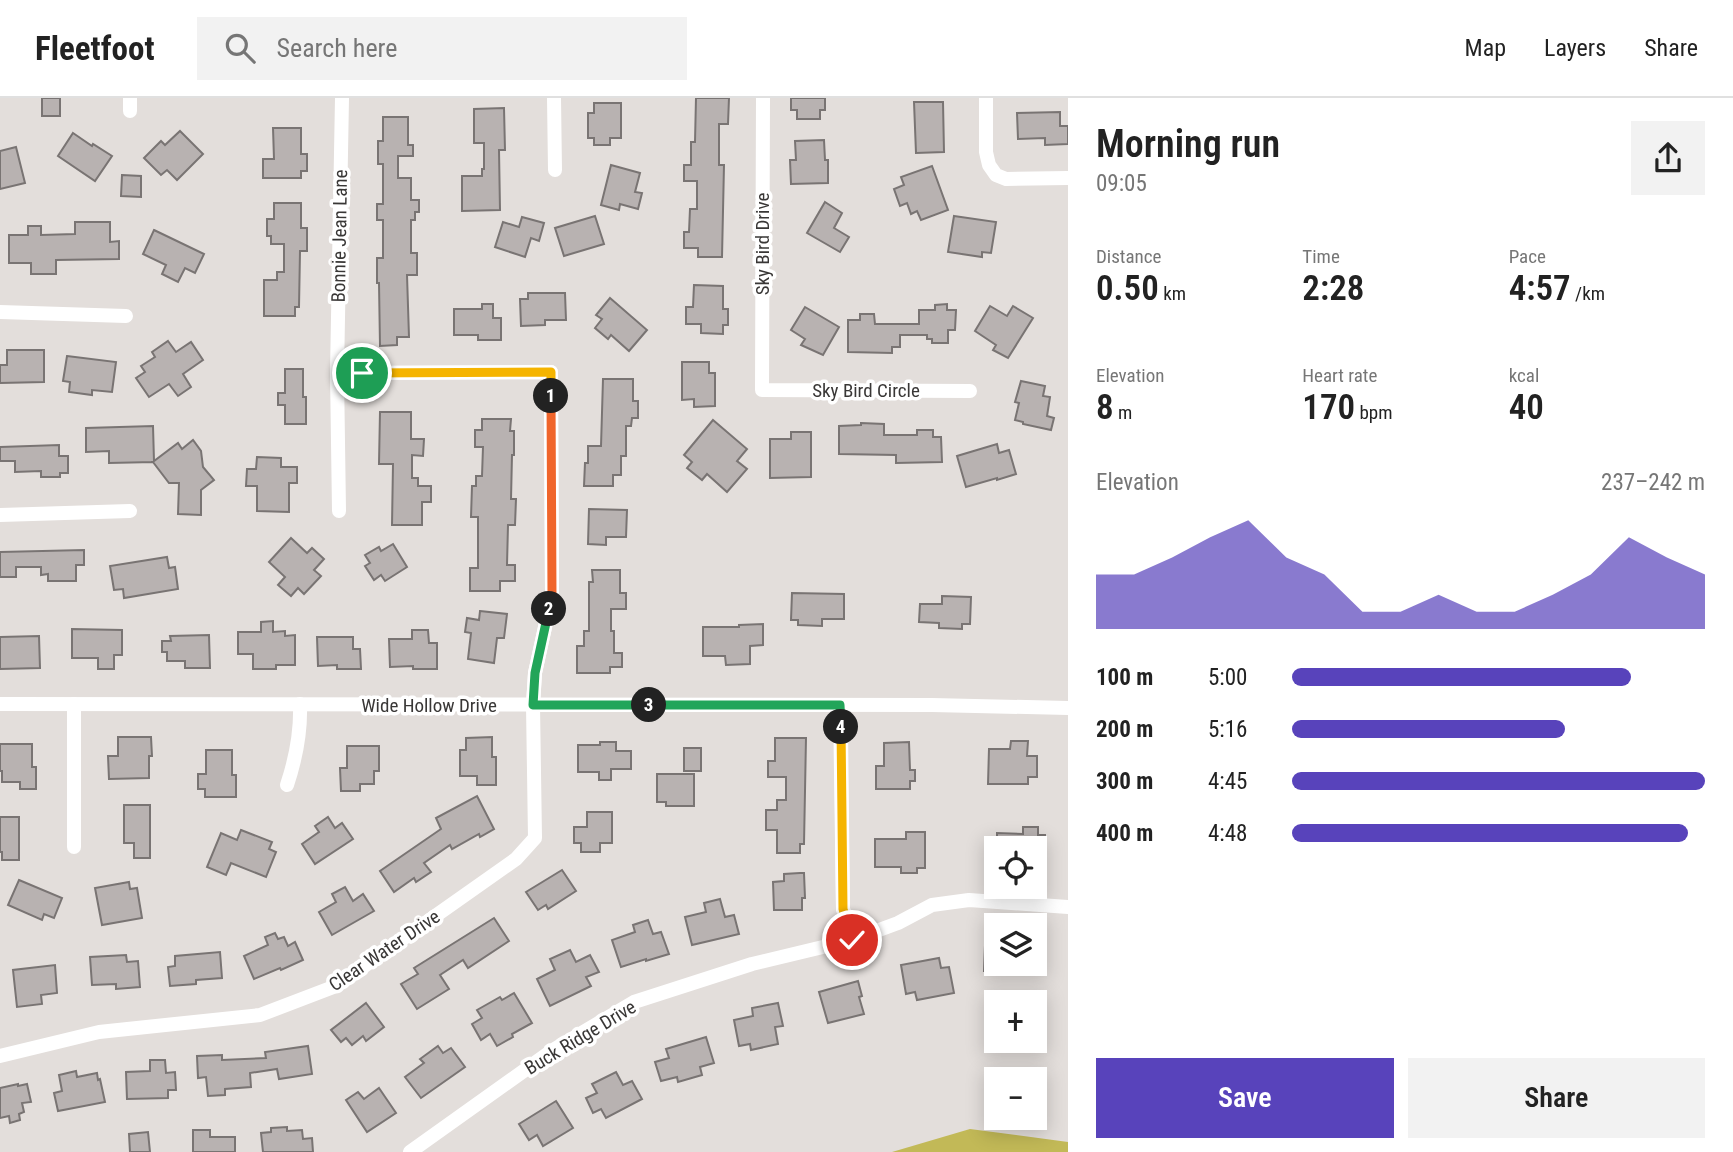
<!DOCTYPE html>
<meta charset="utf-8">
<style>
body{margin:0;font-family:"Roboto Condensed",sans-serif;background:#f2f2f2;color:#222;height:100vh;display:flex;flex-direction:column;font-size:26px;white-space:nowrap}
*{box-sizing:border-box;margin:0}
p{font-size:23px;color:#767676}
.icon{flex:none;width:38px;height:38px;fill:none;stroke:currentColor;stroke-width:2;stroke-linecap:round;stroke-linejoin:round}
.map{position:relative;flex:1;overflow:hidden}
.sheet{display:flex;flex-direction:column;background:#fff;width:665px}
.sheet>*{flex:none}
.buttons{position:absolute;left:984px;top:738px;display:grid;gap:14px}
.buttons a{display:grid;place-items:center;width:63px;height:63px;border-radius:0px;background:#fff;box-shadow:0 4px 18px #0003;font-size:35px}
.pin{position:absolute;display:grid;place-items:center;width:60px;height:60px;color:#fff;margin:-30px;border:4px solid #fff;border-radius:50%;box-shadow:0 2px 7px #0007}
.km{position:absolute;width:35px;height:35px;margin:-18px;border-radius:50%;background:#222;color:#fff;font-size:19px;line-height:35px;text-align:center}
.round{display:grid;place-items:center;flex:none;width:74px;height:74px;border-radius:0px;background:#f2f2f2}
.overview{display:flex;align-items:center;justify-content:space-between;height:119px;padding:0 28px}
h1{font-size:38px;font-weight:600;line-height:52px}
.stats{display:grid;grid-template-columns:repeat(3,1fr);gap:10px;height:119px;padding:7px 28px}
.stats div{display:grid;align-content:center}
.stats b{font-size:35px;font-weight:600}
.stats small{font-size:19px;font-weight:400}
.stats p{font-size:19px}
.chart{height:196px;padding:14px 28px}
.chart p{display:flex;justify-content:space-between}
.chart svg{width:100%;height:126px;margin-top:7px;fill:#5843bb;opacity:.7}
.primary-button{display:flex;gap:14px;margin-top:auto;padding:14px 28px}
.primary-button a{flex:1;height:80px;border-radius:0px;background:#5843bb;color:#fff;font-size:28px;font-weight:600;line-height:80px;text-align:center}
.primary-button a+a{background:#f2f2f2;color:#222}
ul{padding:0 28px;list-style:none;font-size:23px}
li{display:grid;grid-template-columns:112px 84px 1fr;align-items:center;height:52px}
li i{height:18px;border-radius:9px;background:#5843bb}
header{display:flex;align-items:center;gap:42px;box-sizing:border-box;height:98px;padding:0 35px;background:#fff;border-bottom:2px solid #e0e0e0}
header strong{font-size:33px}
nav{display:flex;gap:38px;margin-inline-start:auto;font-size:24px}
.search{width:490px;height:63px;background:#f2f2f2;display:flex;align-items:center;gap:18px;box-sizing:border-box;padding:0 24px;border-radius:0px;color:#767676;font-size:26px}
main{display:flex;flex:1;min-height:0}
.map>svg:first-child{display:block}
.green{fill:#c2b957}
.building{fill:#b8b2b1;stroke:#797473;stroke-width:2}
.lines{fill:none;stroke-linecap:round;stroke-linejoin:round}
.minor{stroke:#fff;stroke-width:14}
.split-1-casing{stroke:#fff;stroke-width:14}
.split-2-casing{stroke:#fff;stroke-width:14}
.split-3-casing{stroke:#fff;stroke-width:14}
.split-4-casing{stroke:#fff;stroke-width:14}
.split-5-casing{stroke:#fff;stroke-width:14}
.split-1{stroke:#f5b400;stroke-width:9}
.split-2{stroke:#f0652b;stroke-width:9}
.split-3{stroke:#22a559;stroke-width:9}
.split-4{stroke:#22a559;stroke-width:9}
.split-5{stroke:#f5b400;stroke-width:9}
.labels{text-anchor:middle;stroke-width:7;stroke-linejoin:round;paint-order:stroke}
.street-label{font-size:19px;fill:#393736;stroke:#fff}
</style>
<header>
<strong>Fleetfoot</strong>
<div class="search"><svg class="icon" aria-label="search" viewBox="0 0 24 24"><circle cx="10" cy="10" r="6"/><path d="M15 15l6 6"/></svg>Search here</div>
<nav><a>Map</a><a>Layers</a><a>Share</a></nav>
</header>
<main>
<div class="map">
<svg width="1068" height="1054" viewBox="0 0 1068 1054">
<rect width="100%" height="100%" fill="#e3dedb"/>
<polygon class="green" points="970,1031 1068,1044 1068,1054 892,1054"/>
<g class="building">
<rect x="42" y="0" width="18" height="18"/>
<polygon points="696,0 729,0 728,26 719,26 719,67 724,67 722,159 698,159 698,150 684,150 684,134 689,134 690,111 697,111 697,83 684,83 684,67 691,67 691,44 695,44"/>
<polygon points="791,0 825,0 825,12 820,12 820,21 797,21 797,12 791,12"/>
<polygon points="914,4 943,4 944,54 916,55"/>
<polygon points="594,5 621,5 621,40 610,40 610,47 594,47 594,40 588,40 588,15 594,15"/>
<polygon points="504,10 505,52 499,52 500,112 462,113 462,78 482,78 482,71 484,71 484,45 474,45 474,11"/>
<polygon points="1060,14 1060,28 1068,28 1068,46 1045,47 1045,40 1018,41 1017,15"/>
<polygon points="383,19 408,19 408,47 413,47 413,58 398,58 398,80 411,80 411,102 419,102 419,114 415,114 415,122 411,122 411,155 417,155 417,177 407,177 409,239 397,239 397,247 380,248 379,185 377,185 377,160 383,160 383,122 377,122 377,106 383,106 383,66 378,66 378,43 383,43"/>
<polygon points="273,30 301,30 301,56 307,56 307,73 301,73 301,80 263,80 263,61 274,61"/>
<polygon points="180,33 203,56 177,82 167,72 161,77 144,60 161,43 165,47"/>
<polygon points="73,35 92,48 93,46 112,58 95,83 58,58"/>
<polygon points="824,42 825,62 828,62 828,85 791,86 790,62 796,62 795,43"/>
<polygon points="16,49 25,85 0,91 0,53"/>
<polygon points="611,67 640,75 635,94 642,95 638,111 620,106 619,112 601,107"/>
<polygon points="932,68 948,112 921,122 917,113 911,116 907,105 900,108 894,91 904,87 901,79"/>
<polygon points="122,77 141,78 141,99 121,98"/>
<polygon points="825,104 842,115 834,130 849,139 840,154 807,135"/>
<polygon points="274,105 301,105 301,130 307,130 307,153 300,153 299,209 295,209 295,218 264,218 264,182 277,182 277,174 284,174 284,146 271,146 271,138 267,138 267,121 274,121"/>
<polygon points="595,118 604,146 564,158 555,130"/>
<polygon points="954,118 996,124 991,155 982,154 982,159 948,154"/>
<polygon points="522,119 544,125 539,143 531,140 525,159 495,149 503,124 519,129"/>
<polygon points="75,124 110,124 110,144 119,143 119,161 56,162 56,176 31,176 31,165 9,165 9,137 28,137 28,128 41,128 41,137 75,136"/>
<polygon points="154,132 204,156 195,175 185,170 178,184 162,176 166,167 143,156"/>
<polygon points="694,187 723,188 723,211 728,211 728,227 723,227 723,236 701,235 701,226 686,226 686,209 693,209"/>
<polygon points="528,195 565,195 566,222 545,222 545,227 521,228 520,201 528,201"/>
<polygon points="610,200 647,232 629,253 611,237 608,241 595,230 602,221 596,217"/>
<polygon points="482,206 493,206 493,220 501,220 501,242 478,242 478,237 454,237 454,211 482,211"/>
<polygon points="947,206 947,212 956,212 955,232 948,232 948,245 932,245 932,241 927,241 927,237 900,237 900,249 892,249 892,255 848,254 848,222 860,222 860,216 874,216 875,226 919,226 919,212 935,212 935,207"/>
<polygon points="990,208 1007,218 1013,208 1033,220 1008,260 993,252 996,247 975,233"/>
<polygon points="805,209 839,229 823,257 801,247 805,241 791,232"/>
<polygon points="168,243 176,254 191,244 203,262 183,276 191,289 178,298 169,286 149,299 136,280 145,274 141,268 155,259 152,254"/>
<polygon points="7,252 44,252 44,284 0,285 0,267 7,267"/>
<polygon points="67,258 116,264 112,294 92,292 92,297 69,294 70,284 63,283"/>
<polygon points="682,264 709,264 709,275 715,275 715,308 694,309 694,301 682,302"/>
<polygon points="285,271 303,271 303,299 306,299 306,326 285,326 285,307 278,307 278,295 285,295"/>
<polygon points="603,281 633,281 633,303 638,303 638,320 632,320 631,328 626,328 626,358 621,358 621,377 613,377 613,388 584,388 585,365 588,365 588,348 601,348"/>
<polygon points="1021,283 1045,288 1043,298 1050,299 1047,318 1054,320 1051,332 1023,326 1023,324 1015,322 1019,305 1015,304"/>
<polygon points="380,314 411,314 411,341 424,341 423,358 412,357 412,380 418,380 418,388 431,388 431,404 422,404 422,427 392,427 393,366 379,366"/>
<polygon points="482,321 511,321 510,333 514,333 514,357 512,357 511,401 516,401 515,427 508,427 507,467 515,467 515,483 500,483 500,493 470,493 470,470 478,470 478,419 471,419 472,388 476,388 476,378 482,378 483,349 475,349 475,332 482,332"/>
<polygon points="713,322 747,351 737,363 747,371 727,394 707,376 702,382 687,370 692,364 684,357"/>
<polygon points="861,325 884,326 884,337 917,337 917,332 933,332 933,339 941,339 942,364 896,365 896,357 839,356 839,328 861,327"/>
<polygon points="153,328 154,363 178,345 182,351 193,342 201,353 203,369 214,382 201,392 201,417 178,416 179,385 169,385 153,364 154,364 109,365 109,353 86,354 86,330"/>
<polygon points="791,334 811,334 811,379 770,380 770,341 791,341"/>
<polygon points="997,346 999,355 1009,352 1016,376 997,382 997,380 966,389 957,358"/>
<polygon points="59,347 59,358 68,358 68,375 60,375 60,379 41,379 41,373 15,374 15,363 0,363 0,349"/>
<polygon points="257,359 281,360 281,369 297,369 297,385 289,385 289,414 257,413 257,388 246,388 247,371 256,371"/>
<polygon points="589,411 627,412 626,439 606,439 606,447 588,446"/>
<polygon points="291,440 307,455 312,450 324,461 314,472 321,478 304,496 298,490 291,498 278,487 285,479 269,464"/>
<polygon points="393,446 407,469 385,483 381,477 374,482 365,468 370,465 365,457 379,449 381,453"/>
<polygon points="84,452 84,467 76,467 76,483 48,483 48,476 41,477 41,469 16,469 16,479 0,479 0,454"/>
<polygon points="167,459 169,470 175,469 178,491 124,500 123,491 114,492 110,468"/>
<polygon points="592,472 620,472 620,495 626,495 626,511 611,511 611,533 614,533 614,555 622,555 622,569 610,569 610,575 577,575 577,548 584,548 584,533 589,533 589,484 593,484"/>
<polygon points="792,495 844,496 844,521 822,521 822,528 798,527 798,522 791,522"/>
<polygon points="942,498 971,499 970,526 962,526 962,531 939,530 939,525 919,524 920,506 942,506"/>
<polygon points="480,513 507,516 504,540 497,540 494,565 468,561 471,535 465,534 467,520 479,522"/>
<polygon points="273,523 273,534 285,533 285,538 295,537 295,567 276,567 276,571 253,571 253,556 238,556 238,534 261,534 261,524"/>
<polygon points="763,526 763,547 750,548 750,566 726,567 725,558 703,558 703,529 739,529 739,527"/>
<polygon points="72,531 122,532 122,557 114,557 114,571 98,571 98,560 72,560"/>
<polygon points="412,532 428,532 429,545 437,545 437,571 413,571 413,568 390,569 389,541 412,541"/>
<polygon points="209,537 210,570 185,570 185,563 167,563 167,554 162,554 162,543 171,543 170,538"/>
<polygon points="39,538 40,570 0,571 0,539"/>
<polygon points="317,539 353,539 353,551 360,551 361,571 337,571 337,567 318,568"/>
<polygon points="118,639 151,639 152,658 149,658 149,680 109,681 108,658 118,658"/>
<polygon points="492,639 492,659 496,659 496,687 477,687 477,678 460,678 460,652 466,652 466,640"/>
<polygon points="775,640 806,640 804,746 800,746 800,755 777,755 777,732 766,732 766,712 777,712 777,702 786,702 786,679 768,679 768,663 775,663"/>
<polygon points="1011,643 1028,643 1027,658 1037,658 1037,679 1028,679 1028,686 988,686 989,651 1010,651"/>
<polygon points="600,644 616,644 616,653 631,653 631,671 611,671 611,682 599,682 599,674 578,674 578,647 600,647"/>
<polygon points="909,644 910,672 915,672 915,683 910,683 910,691 876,691 876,668 884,668 884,645"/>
<polygon points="0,646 32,646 32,669 36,669 36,691 20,691 20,684 2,684 2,673 0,673"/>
<polygon points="347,648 379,648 379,673 374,673 374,686 360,686 360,693 341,693 340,670 347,670"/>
<rect x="684" y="650" width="17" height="23"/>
<polygon points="206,652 232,652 232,677 236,677 236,699 205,699 205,691 198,691 198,676 206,676"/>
<polygon points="657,676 694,676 694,708 666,708 666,704 657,704"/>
<polygon points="477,698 494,731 480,739 479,736 452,751 450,747 424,765 431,774 416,784 414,780 394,794 380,773 441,731 436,720"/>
<polygon points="124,707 150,707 150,760 134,760 134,745 124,745"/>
<polygon points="587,714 612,714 612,745 600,745 600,754 581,754 581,745 574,745 574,729 587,729"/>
<polygon points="0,719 19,719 19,762 2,762 2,754 0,754"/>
<polygon points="328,719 335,730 342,725 353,741 315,766 302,746 319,734 315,728"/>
<polygon points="1023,729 1038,729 1038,737 1045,737 1045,769 1034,769 1034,751 997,751 997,735 1023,736"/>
<polygon points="241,732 272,744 269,751 276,754 266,779 231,765 226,777 207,769 221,735 237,742"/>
<polygon points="906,734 925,734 925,770 917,770 917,775 901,775 901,769 875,769 875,741 906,741"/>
<polygon points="562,772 576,793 548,811 546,807 538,812 526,794"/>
<polygon points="800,775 804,775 805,800 802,800 802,812 774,812 773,784 784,783 784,776"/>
<polygon points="19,782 62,800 54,820 44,816 42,822 8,807"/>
<polygon points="129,784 130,791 137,790 142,820 102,827 95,790"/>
<polygon points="345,789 353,803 363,796 374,813 332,837 319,814 336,804 332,796"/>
<polygon points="720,801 725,819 734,817 739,836 692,847 685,819 706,814 704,805"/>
<polygon points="494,820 509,843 468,870 463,862 440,877 449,891 417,911 401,886 418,876 414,870"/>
<polygon points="648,822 653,836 661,834 669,856 646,863 646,861 621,869 612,842 635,834 633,827"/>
<polygon points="986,822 996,822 996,873 984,873"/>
<polygon points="275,835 278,841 284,839 288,848 295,844 303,862 281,872 280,870 254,881 244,858 268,847 265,839"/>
<polygon points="570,852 576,864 590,857 599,874 586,879 591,888 550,908 537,881 555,872 550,861"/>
<polygon points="220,854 222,880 196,882 196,886 170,888 168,869 175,868 175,858"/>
<polygon points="126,857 127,864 138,863 140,889 116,891 116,886 92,887 90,859"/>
<polygon points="939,860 941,870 949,869 954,895 917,902 915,894 906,896 901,867"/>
<polygon points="55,867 57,895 41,897 42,906 17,909 13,872"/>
<polygon points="858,883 862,898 859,899 864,916 828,925 819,894"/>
<polygon points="514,895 532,925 512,936 513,939 497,948 490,936 481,942 472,926 482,920 477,912 500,899 502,902"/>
<polygon points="366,905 384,929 366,943 363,938 352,947 346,940 341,944 331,932"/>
<polygon points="778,905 783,928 775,929 778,946 751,952 750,946 739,948 734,922 753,918 752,910"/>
<polygon points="706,939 714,965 700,969 702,977 678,984 677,979 661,983 655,964 669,960 666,951"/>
<polygon points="308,948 312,976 279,981 277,971 250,975 251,989 225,991 225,997 208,998 206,979 198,980 197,958 222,957 222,962 266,960 265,954"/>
<polygon points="438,948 443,955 451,950 465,969 421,1000 405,979 424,965 420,961"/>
<polygon points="150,962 165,962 166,975 175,974 176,992 168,992 168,1000 127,1001 126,974 150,973"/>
<polygon points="76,973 77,979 97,975 98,982 100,981 105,1004 58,1013 54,995 62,993 59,977"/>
<polygon points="616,974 623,987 632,983 642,1001 606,1020 601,1011 593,1015 586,1000 597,995 592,986"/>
<polygon points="18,986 18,988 27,986 31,1004 22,1005 24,1014 19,1016 20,1022 10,1025 9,1018 0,1020 0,990"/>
<polygon points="379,990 396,1015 367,1034 346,1002 358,994 364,1001"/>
<polygon points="556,1003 573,1030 543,1048 537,1037 529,1042 519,1026"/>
<polygon points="287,1029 287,1033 302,1032 303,1041 312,1040 313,1054 263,1054 261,1035 271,1034 271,1030"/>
<polygon points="193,1032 210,1032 210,1039 235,1039 235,1054 193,1054"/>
<polygon points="148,1034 150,1054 130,1054 129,1036"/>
</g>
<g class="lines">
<g class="minor">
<polyline points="130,0 130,13"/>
<polyline points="554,0 555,72"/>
<polyline points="763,0 762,292 970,293"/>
<polyline points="986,0 986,54 989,67 996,77 1006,81 1068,80"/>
<polyline points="0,214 126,218"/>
<polyline points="339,413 337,275 342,0"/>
<polyline points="0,417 130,413"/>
<polyline points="0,606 932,607 1068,610"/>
<polyline points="840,607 843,811 852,842"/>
<path d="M 287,687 C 296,660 301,635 300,606"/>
<polyline points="74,749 74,606"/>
<polyline points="0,958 99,934 260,917 336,888 516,761 535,740 533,607 535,575 552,497 551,274 337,275"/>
<polyline points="410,1054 553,952 634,904 752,866 852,842 898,825 932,807 969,802 1068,809"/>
</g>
</g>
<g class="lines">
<defs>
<polyline id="split-1" points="362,275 551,274 551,298"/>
<polyline id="split-2" points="549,511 552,497 551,298"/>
<polyline id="split-3" points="549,511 535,575 533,607 649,607"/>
<polyline id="split-4" points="649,607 840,607 841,629"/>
<polyline id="split-5" points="841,629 843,811 852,842"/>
</defs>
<use href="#split-1" class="split-1-casing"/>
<use href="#split-2" class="split-2-casing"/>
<use href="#split-3" class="split-3-casing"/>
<use href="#split-4" class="split-4-casing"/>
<use href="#split-5" class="split-5-casing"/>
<use href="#split-1" class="split-1"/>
<use href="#split-2" class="split-2"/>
<use href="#split-3" class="split-3"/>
<use href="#split-4" class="split-4"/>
<use href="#split-5" class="split-5"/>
</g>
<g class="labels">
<g class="street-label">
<text transform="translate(339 138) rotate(-89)" y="7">Bonnie Jean Lane</text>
<text transform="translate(762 146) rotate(-90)" y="7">Sky Bird Drive</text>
<text x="866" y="299">Sky Bird Circle</text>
<text x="429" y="614">Wide Hollow Drive</text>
<text transform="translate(384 852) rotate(-34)" y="7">Clear Water Drive</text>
<text transform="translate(580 939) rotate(-31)" y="7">Buck Ridge Drive</text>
</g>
</g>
</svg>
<div class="buttons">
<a><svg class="icon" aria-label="locate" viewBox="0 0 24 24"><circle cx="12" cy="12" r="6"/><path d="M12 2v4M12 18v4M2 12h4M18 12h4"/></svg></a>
<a><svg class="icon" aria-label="layers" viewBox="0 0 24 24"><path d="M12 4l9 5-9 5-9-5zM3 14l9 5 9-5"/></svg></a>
<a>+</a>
<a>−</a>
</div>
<div class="pin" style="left:362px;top:275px;background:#1e9e55"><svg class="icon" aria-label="arrive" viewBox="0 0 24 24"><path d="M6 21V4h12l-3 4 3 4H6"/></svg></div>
<div class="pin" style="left:852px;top:842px;background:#d93025"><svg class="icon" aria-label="check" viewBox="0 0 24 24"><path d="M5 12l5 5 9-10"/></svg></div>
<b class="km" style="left:551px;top:298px">1</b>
<b class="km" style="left:549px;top:511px">2</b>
<b class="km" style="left:649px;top:607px">3</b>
<b class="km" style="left:841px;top:629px">4</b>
</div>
<section class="sheet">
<div class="overview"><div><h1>Morning run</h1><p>09:05</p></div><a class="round"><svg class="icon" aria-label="share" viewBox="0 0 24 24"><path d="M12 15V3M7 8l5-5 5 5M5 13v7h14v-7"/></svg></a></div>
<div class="stats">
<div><p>Distance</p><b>0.50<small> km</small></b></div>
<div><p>Time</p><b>2:28</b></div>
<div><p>Pace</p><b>4:57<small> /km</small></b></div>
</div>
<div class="stats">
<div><p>Elevation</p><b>8<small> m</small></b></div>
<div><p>Heart rate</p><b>170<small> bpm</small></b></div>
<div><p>kcal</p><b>40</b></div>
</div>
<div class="chart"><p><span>Elevation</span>237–242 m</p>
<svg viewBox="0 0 160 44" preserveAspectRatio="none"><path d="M0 44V25L10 25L20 19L30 12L40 6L50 19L60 25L70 38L80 38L90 32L100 38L110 38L120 32L130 25L140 12L150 19L160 25V44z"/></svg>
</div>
<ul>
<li><b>100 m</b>5:00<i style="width:82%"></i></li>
<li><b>200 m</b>5:16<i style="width:66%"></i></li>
<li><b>300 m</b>4:45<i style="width:100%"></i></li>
<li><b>400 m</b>4:48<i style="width:96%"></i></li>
</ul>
<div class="primary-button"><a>Save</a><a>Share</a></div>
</section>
</main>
